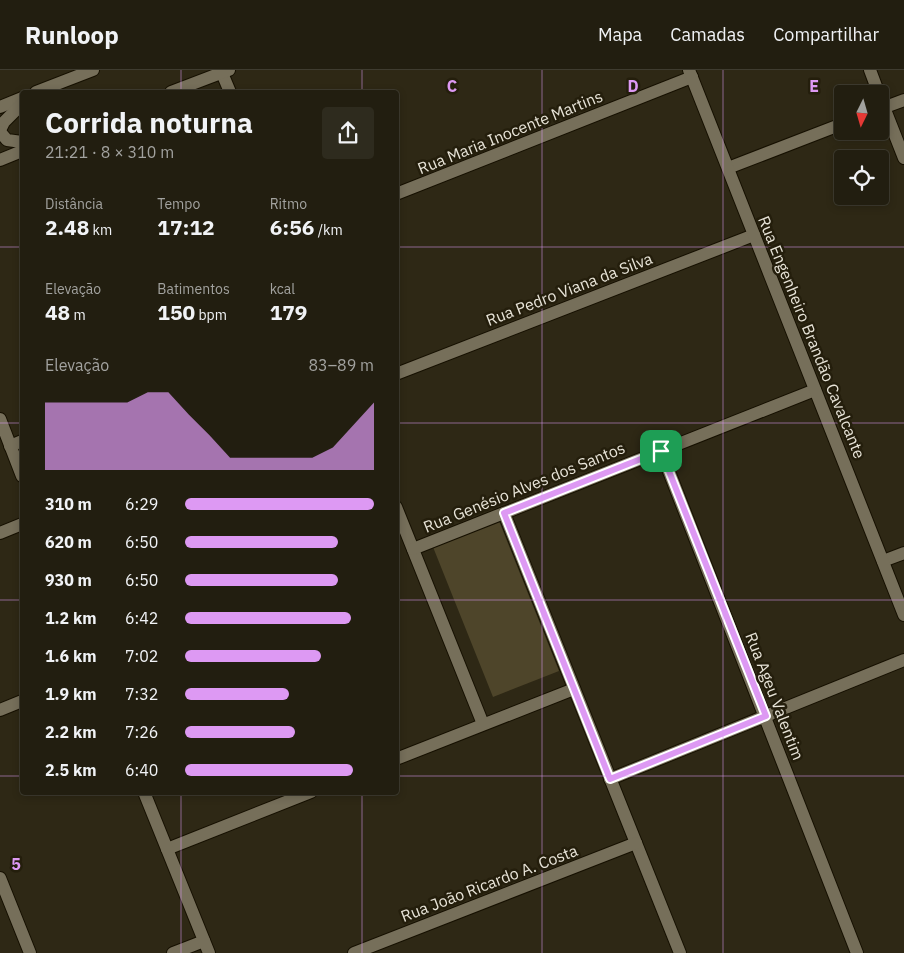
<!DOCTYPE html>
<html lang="pt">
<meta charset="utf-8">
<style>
body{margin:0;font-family:"IBM Plex Sans",sans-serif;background:#2e2b1e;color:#f1f3f6;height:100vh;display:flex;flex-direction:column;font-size:19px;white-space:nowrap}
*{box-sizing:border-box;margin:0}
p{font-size:16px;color:#a2a29f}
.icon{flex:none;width:28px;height:28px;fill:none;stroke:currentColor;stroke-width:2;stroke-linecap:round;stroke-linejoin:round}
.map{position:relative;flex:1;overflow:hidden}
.details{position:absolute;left:20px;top:20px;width:379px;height:705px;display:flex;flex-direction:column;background:#221e10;border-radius:5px;box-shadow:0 2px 8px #0003,0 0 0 1px #3f3c30}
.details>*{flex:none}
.needle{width:32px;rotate:185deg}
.fabs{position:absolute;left:834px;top:15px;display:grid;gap:10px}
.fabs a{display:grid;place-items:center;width:55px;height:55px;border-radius:5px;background:#221e10;box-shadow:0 2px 8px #0003,0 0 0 1px #3f3c30;font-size:25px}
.pin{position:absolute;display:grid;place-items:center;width:42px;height:42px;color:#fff;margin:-21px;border-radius:10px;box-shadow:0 2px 8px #0006}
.round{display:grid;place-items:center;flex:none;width:52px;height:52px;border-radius:5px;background:#2e2b1e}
.headline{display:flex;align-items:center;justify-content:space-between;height:85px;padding:0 25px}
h1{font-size:28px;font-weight:700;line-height:38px}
.stats{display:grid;grid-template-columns:repeat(3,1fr);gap:8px;height:85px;padding:5px 25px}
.stats div{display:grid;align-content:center}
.stats b{font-size:21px;font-weight:700}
.stats small{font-size:14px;font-weight:400}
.stats p{font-size:14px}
.chart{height:140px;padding:10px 25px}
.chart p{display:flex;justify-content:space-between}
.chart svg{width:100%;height:90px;margin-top:5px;fill:#dd99f3;opacity:.7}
ul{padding:0 25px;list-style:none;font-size:16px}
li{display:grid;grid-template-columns:80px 60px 1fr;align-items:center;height:38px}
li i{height:12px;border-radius:6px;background:#dd99f3}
header{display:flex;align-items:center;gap:30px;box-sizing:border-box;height:70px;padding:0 25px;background:#221e10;border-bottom:1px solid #3f3c30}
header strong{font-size:24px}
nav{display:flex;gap:28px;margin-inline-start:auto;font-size:18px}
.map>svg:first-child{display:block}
.green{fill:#4e452a}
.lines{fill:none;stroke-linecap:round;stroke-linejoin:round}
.minor-casing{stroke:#161001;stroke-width:14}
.tertiary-casing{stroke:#161001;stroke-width:14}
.minor{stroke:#766f5a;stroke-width:12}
.tertiary{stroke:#766f5a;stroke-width:12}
.route-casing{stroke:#fff;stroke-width:10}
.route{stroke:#dd99f3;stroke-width:6}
.grid{fill:none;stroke:#dd99f3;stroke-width:1;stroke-opacity:0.55}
.labels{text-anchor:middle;stroke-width:5;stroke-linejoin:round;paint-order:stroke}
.street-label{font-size:16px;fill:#e8e4d8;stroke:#241e0c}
.grid-label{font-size:16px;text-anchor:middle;font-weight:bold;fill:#dd99f3;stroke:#241e0c;stroke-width:5;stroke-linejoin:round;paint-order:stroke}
</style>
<header>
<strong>Runloop</strong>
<nav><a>Mapa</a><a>Camadas</a><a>Compartilhar</a></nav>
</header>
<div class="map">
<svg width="904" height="883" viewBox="0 0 904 883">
<rect width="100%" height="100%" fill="#2e2815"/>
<polygon class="green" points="499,451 559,601 493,627 433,477"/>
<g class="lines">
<defs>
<g id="minor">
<polyline points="870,0 879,24"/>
<polyline points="222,3 230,22"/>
<polyline points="880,27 904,88"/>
<polyline points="880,39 904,30"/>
<polyline points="728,98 842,54"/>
<polyline points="396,124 692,7"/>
<polyline points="396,304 754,165"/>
<polyline points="10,376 22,371"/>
<polyline points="661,381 857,883"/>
<polyline points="396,437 483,654"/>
<polyline points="504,443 680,883"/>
<polyline points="0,463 22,454"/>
<polyline points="413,479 815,320"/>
<polyline points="883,491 904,483"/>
<polyline points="0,640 22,631"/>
<polyline points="396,689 574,619"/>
<polyline points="610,709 904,590"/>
<polyline points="167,779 311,722"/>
<polyline points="0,808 30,883"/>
<polyline points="173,883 204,871"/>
<polyline points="354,883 636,773"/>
</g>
<g id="tertiary">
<polyline points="689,0 904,545"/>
<polyline points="36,22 93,0"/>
<polyline points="171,22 229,0"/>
<polyline points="0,37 22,28"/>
<polyline points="0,60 4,52 22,34"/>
<polyline points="0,62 7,70 22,72"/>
<polyline points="0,90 22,81"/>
<polyline points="0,349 22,406"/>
<polyline points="144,722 209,883"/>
</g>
</defs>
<use href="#minor" class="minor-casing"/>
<use href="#tertiary" class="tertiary-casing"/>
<use href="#minor" class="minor"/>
<use href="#tertiary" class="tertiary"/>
</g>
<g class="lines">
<defs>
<polygon id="route" points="661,381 766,646 610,709 504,443"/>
</defs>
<use href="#route" class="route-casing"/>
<use href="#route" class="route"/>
</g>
<path class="grid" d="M 181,0 L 181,22M 362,0 L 362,22M 542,0 L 542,883M 723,0 L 723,883M 0,177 L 22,177M 396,177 L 904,177M 0,353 L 22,353M 396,353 L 904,353M 0,530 L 22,530M 396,530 L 904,530M 0,706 L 22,706M 396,706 L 904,706M 181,722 L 181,883M 362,722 L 362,883"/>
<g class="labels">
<g class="street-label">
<text transform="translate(510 62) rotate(-22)" y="6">Rua Maria Inocente Martins</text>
<text transform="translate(569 219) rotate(-21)" y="6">Rua Pedro Viana da Silva</text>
<text transform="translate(812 267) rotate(68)" y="6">Rua Engenheiro Brandão Cavalcante</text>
<text transform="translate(524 417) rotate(-22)" y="6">Rua Genésio Alves dos Santos</text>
<text transform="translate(775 626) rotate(69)" y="6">Rua Ageu Valentim</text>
<text transform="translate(489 813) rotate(-21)" y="6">Rua João Ricardo A. Costa</text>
</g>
</g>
<g class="grid-label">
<text x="452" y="22">C</text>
<text x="633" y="22">D</text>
<text x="814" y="22">E</text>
<text x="16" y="800">5</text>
</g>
</svg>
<div class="fabs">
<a><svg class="needle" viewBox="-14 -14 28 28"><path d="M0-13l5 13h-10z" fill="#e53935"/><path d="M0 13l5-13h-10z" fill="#a2a29f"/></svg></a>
<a><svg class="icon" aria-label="locate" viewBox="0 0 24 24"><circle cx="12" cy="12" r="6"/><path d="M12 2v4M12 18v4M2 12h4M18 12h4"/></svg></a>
</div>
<div class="pin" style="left:661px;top:381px;background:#1e9e55"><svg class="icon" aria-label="arrive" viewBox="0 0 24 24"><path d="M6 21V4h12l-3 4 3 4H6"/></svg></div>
<section class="details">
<div class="headline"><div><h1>Corrida noturna</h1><p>21:21 · 8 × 310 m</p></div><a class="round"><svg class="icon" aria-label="share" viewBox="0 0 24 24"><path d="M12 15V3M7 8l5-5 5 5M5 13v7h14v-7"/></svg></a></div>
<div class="stats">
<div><p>Distância</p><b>2.48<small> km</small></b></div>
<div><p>Tempo</p><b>17:12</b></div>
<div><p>Ritmo</p><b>6:56<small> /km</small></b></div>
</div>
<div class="stats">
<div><p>Elevação</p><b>48<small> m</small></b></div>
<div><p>Batimentos</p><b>150<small> bpm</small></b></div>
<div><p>kcal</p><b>179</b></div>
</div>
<div class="chart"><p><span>Elevação</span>83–89 m</p>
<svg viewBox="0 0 160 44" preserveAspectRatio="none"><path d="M0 44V11L10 11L20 11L30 11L40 11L50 6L60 6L70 17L80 27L90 38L100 38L110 38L120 38L130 38L140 33L150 22L160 11V44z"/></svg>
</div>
<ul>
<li><b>310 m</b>6:29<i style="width:100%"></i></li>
<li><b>620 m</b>6:50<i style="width:81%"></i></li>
<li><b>930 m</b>6:50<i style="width:81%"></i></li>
<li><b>1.2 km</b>6:42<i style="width:88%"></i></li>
<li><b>1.6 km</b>7:02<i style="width:72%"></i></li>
<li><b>1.9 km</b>7:32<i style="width:55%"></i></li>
<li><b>2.2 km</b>7:26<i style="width:58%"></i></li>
<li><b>2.5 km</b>6:40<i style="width:89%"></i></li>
</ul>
</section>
</div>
